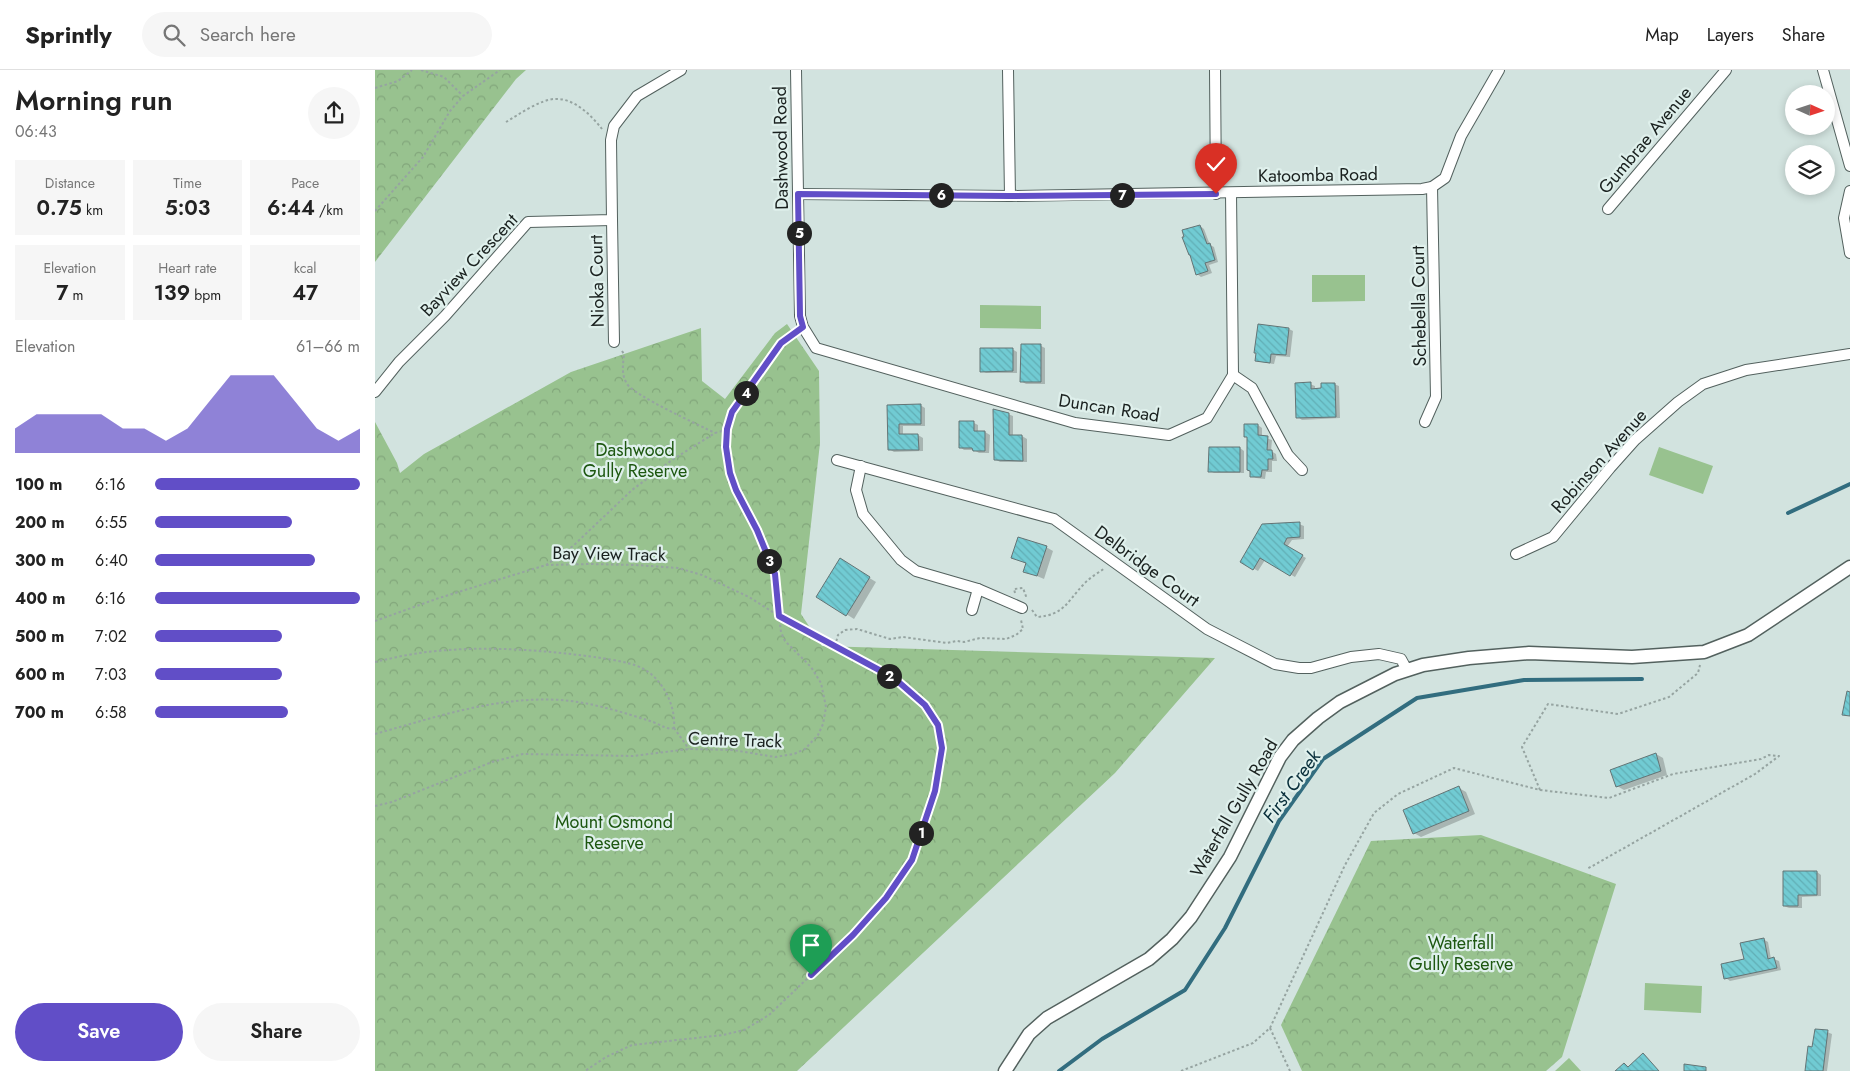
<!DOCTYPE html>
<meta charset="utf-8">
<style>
body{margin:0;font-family:Jost,sans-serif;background:#f6f6f6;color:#222;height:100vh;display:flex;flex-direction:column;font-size:19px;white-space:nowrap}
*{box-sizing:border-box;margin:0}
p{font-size:16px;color:#767676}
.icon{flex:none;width:28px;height:28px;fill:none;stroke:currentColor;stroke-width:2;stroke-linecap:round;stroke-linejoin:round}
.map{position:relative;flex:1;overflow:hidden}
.panel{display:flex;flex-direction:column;background:#fff;width:375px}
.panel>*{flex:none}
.needle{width:32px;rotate:93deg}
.buttons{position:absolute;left:1410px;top:15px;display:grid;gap:10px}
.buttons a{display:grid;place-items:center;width:50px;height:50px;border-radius:50%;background:#fff;box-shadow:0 2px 8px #0003;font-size:25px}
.pin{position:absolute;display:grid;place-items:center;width:42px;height:42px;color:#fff;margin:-51px -21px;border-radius:50% 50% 50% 0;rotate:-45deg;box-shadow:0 0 5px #0007}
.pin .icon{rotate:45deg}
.km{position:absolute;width:25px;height:25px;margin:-12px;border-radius:50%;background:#222;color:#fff;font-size:14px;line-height:25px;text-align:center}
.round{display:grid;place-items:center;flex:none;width:52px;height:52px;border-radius:26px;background:#f6f6f6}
.overview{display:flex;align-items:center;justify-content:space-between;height:85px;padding:0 15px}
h1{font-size:28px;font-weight:600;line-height:38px}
.figures{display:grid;grid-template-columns:repeat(3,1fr);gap:8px;height:85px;padding:5px 15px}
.figures div{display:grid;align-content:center;border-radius:0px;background:#f6f6f6;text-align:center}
.figures b{font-size:21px;font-weight:600}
.figures small{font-size:14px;font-weight:400}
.figures p{font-size:14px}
.chart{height:140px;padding:10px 15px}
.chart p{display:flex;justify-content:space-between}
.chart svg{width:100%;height:90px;margin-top:5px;fill:#614ec7;opacity:.7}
.button{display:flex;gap:10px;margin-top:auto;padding:10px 15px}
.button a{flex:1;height:58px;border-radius:30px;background:#614ec7;color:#fff;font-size:20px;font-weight:600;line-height:58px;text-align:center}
.button a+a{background:#f6f6f6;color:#222}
ul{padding:0 15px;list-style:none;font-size:16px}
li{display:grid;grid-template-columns:80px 60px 1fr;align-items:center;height:38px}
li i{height:12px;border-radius:6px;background:#614ec7}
header{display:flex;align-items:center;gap:30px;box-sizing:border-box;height:70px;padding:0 25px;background:#fff;border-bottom:1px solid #e0e0e0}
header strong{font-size:24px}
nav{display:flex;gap:28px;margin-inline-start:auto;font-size:18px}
.search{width:350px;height:45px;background:#f6f6f6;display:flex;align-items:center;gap:12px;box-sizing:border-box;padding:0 18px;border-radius:28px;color:#767676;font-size:19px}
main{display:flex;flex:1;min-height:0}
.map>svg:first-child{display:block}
.park{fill:url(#park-crowns)}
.pitch{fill:#98c28f}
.shadow{fill:#0003}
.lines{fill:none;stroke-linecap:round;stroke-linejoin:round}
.stream{stroke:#326d7f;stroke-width:4}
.building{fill:url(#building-back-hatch);stroke:#647475}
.minor-casing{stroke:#53615e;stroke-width:12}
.tertiary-casing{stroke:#53615e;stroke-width:15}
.path{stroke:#96a4a1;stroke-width:2;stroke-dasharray:2.5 2.5;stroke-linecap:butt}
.minor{stroke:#fff;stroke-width:10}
.tertiary{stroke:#fff;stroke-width:12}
.route-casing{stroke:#fff;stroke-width:10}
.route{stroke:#614ec7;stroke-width:6}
.labels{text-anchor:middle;stroke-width:4.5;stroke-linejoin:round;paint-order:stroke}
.street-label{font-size:18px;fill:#1a211f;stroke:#dff0ec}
.park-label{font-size:18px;fill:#1d5710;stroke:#dff0ec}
.water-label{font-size:19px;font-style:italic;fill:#082e3a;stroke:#dff0ec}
</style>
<header>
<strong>Sprintly</strong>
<div class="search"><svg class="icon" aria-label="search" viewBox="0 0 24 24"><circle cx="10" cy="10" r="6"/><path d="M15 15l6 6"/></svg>Search here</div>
<nav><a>Map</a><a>Layers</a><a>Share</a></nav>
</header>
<main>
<section class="panel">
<div class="overview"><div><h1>Morning run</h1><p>06:43</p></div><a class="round"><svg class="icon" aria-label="share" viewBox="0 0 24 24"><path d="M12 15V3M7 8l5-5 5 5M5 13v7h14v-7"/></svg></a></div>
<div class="figures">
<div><p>Distance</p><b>0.75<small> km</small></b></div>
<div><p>Time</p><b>5:03</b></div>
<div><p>Pace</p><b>6:44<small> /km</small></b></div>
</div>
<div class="figures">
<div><p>Elevation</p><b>7<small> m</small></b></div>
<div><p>Heart rate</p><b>139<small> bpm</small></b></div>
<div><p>kcal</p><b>47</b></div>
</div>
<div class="chart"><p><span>Elevation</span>61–66 m</p>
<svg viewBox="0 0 160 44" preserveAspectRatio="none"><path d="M0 44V32L10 25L20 25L30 25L40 25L50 32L60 32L70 38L80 32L90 19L100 6L110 6L120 6L130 19L140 32L150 38L160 32V44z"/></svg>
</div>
<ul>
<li><b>100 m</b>6:16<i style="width:100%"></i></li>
<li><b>200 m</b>6:55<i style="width:67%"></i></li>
<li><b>300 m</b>6:40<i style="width:78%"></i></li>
<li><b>400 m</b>6:16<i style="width:100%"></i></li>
<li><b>500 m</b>7:02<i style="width:62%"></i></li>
<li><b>600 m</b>7:03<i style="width:62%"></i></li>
<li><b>700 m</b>6:58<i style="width:65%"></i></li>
</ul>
<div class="button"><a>Save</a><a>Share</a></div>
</section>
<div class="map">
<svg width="1475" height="1001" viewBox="0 0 1475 1001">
<defs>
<pattern id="park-crowns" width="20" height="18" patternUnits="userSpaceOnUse" patternTransform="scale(1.25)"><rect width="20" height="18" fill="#98c28f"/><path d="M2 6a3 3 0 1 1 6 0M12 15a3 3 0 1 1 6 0" fill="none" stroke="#82a67b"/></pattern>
<pattern id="building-back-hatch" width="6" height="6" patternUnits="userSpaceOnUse" patternTransform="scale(1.25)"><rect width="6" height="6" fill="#71cbd3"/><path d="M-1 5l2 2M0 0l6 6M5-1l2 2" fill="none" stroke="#61aeb5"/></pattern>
</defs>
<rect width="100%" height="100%" fill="#d2e3df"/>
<g class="park">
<polygon points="0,0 151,0 141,9 0,192"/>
<polygon points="412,254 444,301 445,373 426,544 447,576 840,588 740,703 422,1001 0,1001 0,352 22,393 25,403 49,384 196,302 326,258 327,311 350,329 400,263"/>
<polygon points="1106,765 1241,814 1187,987 1171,1001 927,1001 906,955 996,771"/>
</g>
<g class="pitch">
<polygon points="937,205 990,205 990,231 937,232"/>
<polygon points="605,235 666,236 666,259 605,258"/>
<polygon points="1284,377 1338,396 1328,424 1274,405"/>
<polygon points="1270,913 1327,916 1326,943 1269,940"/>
<polygon points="1194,988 1206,1001 1180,1001"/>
</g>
<g class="shadow">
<polygon points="825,156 829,159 835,175 839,177 843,192 834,195 837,203 826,207 822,204"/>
<polygon points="914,259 918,261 915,287 901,286 899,294 886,292 881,290"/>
<polygon points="647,275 666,276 670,278 670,314 651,314 646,311"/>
<polygon points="637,279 642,282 642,303 611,303 607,301"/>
<polygon points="935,314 940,316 940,320 947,319 959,314 964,316 965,348 927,350 923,347"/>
<polygon points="545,335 550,338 550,356 528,356 528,365 543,365 548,368 548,381 519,382 514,379 514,336"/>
<polygon points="633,344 638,346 638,366 647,366 652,369 652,392 625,392 620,389"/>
<polygon points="599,353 603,355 603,362 610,362 615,365 614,383 604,383 599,380 589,380 585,377"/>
<polygon points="883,355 887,358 887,367 897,370 896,381 901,384 902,391 897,391 897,402 891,402 890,409 881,408 877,406 873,368 870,366"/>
<polygon points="865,378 869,381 869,403 839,403 835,401"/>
<polygon points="924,454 929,456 929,469 917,470 912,477 931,488 920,507 890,490 883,501 867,492"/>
<polygon points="671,477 678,481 669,509 650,501 652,494 637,487"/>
<polygon points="465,490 501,512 479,549 443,526"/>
<polygon points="1281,684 1288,688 1292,705 1249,720 1242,716"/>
<polygon points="1084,718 1091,722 1100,744 1046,767 1039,763"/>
<polygon points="1409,802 1442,802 1446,805 1446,826 1427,827 1427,838 1414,838 1409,836"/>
<polygon points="1388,869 1393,872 1396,889 1399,889 1404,891 1406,900 1355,911 1351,908 1370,890"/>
<polygon points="1452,962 1457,964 1452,1001 1432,1001 1438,978"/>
</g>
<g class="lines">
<g class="stream">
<polyline points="1413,443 1475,414"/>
<polyline points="684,1001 727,969 810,920 850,858 904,751 948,689 1042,628 1149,610 1267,609"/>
</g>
</g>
<g class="building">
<polygon points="825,155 832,174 835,173 840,190 830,193 833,201 821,205 815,185 814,185 807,167 809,167 807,160"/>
<polygon points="883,254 914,258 911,285 896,284 895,293 880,291 881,283 879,283"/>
<polygon points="646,274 666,274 666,312 645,312"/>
<polygon points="605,278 638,278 638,301 605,302"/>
<polygon points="936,312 936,319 946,318 946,313 960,313 961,347 921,348 920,313"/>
<polygon points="546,334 546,354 524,354 524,364 543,364 544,380 513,380 512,335"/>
<polygon points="618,339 634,343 634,365 647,365 648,391 619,390"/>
<polygon points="584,351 599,351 599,361 610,361 610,381 598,381 597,378 584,378"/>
<polygon points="869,354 883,354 883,365 893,366 892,380 897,380 898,389 893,389 893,400 887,400 886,407 875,407 875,401 872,400 872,367 869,367"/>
<polygon points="834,377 865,377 865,402 833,402"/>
<polygon points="925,452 925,467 912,468 909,474 928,485 915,506 885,488 878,500 865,492 887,454"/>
<polygon points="643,467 672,476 662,506 648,502 651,493 636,488"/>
<polygon points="465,488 495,507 471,546 441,527"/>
<polygon points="1472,621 1475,622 1475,646 1467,645"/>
<polygon points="1281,683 1286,701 1241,717 1235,700"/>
<polygon points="1084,716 1094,741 1038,764 1028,740"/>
<polygon points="1408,801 1442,801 1442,825 1423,825 1423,836 1408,836"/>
<polygon points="1389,868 1393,889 1399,887 1402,898 1349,909 1346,894 1369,889 1365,873"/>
<polygon points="1440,959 1453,960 1448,1001 1430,1001 1433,976 1437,977"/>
<polygon points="1268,983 1284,1001 1240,1001 1249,993 1253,997"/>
<polygon points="1309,994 1331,997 1331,1001 1309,1001"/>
</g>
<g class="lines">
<defs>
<g id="minor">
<polyline points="421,0 425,246 428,257 441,278 700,353 794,365 832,348 858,305 856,123"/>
<polyline points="633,0 635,126"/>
<polyline points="840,0 841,124"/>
<polyline points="1448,0 1475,96"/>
<polyline points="1475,121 1469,148 1475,183"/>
<polyline points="423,124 635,126 1047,119 1057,117 1070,108 1086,66 1124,0"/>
<polyline points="1233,139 1351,0"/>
<polyline points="237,150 239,272"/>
<polyline points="858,305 877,318 913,385 927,400"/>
<polyline points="0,322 24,292 70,246 153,152 237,150 236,70 239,56 262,26 306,0"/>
<polyline points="1050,352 1061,327 1057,117"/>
<polyline points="462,390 679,449 832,559 900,594 924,598 936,598 976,587 1004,584 1026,589 1032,600"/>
<polyline points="486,396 481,420 488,444 526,490 541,501 603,519 647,538"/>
<polyline points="1141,484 1178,467 1235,398 1260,370 1303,332 1328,314 1371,300 1475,284"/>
<polyline points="597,540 603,519"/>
</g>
<polyline id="tertiary" points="630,1001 654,964 672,948 774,889 797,869 816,847 855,787 905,687 918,670 943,648 965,632 1020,604 1048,595 1094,588 1154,583 1257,587 1329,582 1373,565 1475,497"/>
</defs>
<use href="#minor" class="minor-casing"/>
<use href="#tertiary" class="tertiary-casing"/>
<g class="path">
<polyline points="46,0 69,7 87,25"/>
<polyline points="0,18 23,11 37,0"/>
<path d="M 131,52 C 143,45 166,29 180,29 C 199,28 216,45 227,59"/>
<polyline points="0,141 48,87 75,41 88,26 125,0"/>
<path d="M 247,281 L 249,284 C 248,295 246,304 252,314 C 260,326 324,355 340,363"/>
<polyline points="171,495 198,476 257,420 297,390 340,363 351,360"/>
<polyline points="640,523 639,519 648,518 652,529"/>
<path d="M 657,540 L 662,547 C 689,545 692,532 708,515 C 714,508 723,503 730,498"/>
<path d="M 404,545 C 403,532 403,516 399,504 C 385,451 334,401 357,343 C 361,331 373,319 381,309 C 394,291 401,276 420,263"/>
<polyline points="0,551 64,528 171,495 214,494 261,495 303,498 327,505 374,527 404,546"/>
<polyline points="460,576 463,565 470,560 482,559 515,569 528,567 572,573 582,571 589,572 605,568 631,569 641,565 648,559 646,550"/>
<path d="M 0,592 C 17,588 35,584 52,582 C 103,576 153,579 204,585 C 220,587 253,591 267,598 C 288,609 301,636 299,658"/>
<polyline points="299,658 314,679"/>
<path d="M 0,664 C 61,647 122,626 186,630 C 215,632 251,643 278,652 C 286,655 292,660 299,658"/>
<polyline points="1165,720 1147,677 1173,634 1243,644 1294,627 1323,603 1325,595"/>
<polyline points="0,736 17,732 117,692 148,684 258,686 314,679 358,680 400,687 419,684 430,679 443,665 448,654 451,637 446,613 436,597 410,571 406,562 404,546 519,608 549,635 563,655 567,678 559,721 537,790 511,828 478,865 394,945 369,960 348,965 257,975 231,987 210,1001"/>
<polyline points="895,958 915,1001"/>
<polyline points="806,1001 878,973 895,958 970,795 999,743 1023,724 1079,698 1165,720 1234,728 1298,704 1386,689 1394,685 1404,686 1380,704 1212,799"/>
</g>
<use href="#minor" class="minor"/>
<use href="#tertiary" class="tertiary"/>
</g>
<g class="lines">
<defs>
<polyline id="route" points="436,905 478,865 511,828 537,790 560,721 567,678 563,655 550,635 519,608 404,546 400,504 382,460 361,420 355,403 351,377 352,359 357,342 406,273 428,257 425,246 423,124 634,126 841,124"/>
</defs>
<use href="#route" class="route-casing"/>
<use href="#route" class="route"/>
</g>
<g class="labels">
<g class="street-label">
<text transform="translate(1270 70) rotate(-50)" y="6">Gumbrae Avenue</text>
<text transform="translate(406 78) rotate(-91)" y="6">Dashwood Road</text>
<text transform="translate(943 105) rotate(-1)" y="6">Katoomba Road</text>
<text transform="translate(94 195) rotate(-47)" y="6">Bayview Crescent</text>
<text transform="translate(222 211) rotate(-91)" y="6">Nioka Court</text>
<text transform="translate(1044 236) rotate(-91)" y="6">Schebella Court</text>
<text transform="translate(734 338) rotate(9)" y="6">Duncan Road</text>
<text transform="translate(1224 391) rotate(-48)" y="6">Robinson Avenue</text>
<text transform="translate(234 484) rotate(1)" y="6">Bay View Track</text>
<text transform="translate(772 496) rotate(36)" y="6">Delbridge Court</text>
<text transform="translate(360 670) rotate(2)" y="6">Centre Track</text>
<text transform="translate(859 738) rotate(-60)" y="6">Waterfall Gully Road</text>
</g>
<g class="park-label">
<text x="260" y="386">Dashwood<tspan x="260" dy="21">Gully Reserve</tspan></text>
<text x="239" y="758">Mount Osmond<tspan x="239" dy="21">Reserve</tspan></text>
<text x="1086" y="879">Waterfall<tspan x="1086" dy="21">Gully Reserve</tspan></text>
</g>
<g class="water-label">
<text transform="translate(916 716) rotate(-54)" y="7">First Creek</text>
</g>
</g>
</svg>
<div class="buttons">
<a><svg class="needle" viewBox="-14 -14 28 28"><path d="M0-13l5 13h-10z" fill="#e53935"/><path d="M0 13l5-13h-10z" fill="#767676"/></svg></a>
<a><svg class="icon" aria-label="layers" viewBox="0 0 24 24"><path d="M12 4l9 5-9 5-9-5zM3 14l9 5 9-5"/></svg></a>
</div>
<div class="pin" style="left:436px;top:905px;background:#1e9e55"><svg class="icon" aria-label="arrive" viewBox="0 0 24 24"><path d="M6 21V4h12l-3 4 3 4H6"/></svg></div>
<div class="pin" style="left:841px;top:124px;background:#d93025"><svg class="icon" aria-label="check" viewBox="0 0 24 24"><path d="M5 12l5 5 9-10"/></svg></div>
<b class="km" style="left:546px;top:763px">1</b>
<b class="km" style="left:514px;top:606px">2</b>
<b class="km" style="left:394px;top:491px">3</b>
<b class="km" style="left:371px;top:323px">4</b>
<b class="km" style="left:424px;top:163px">5</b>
<b class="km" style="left:566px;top:125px">6</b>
<b class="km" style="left:747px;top:125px">7</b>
</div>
</main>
